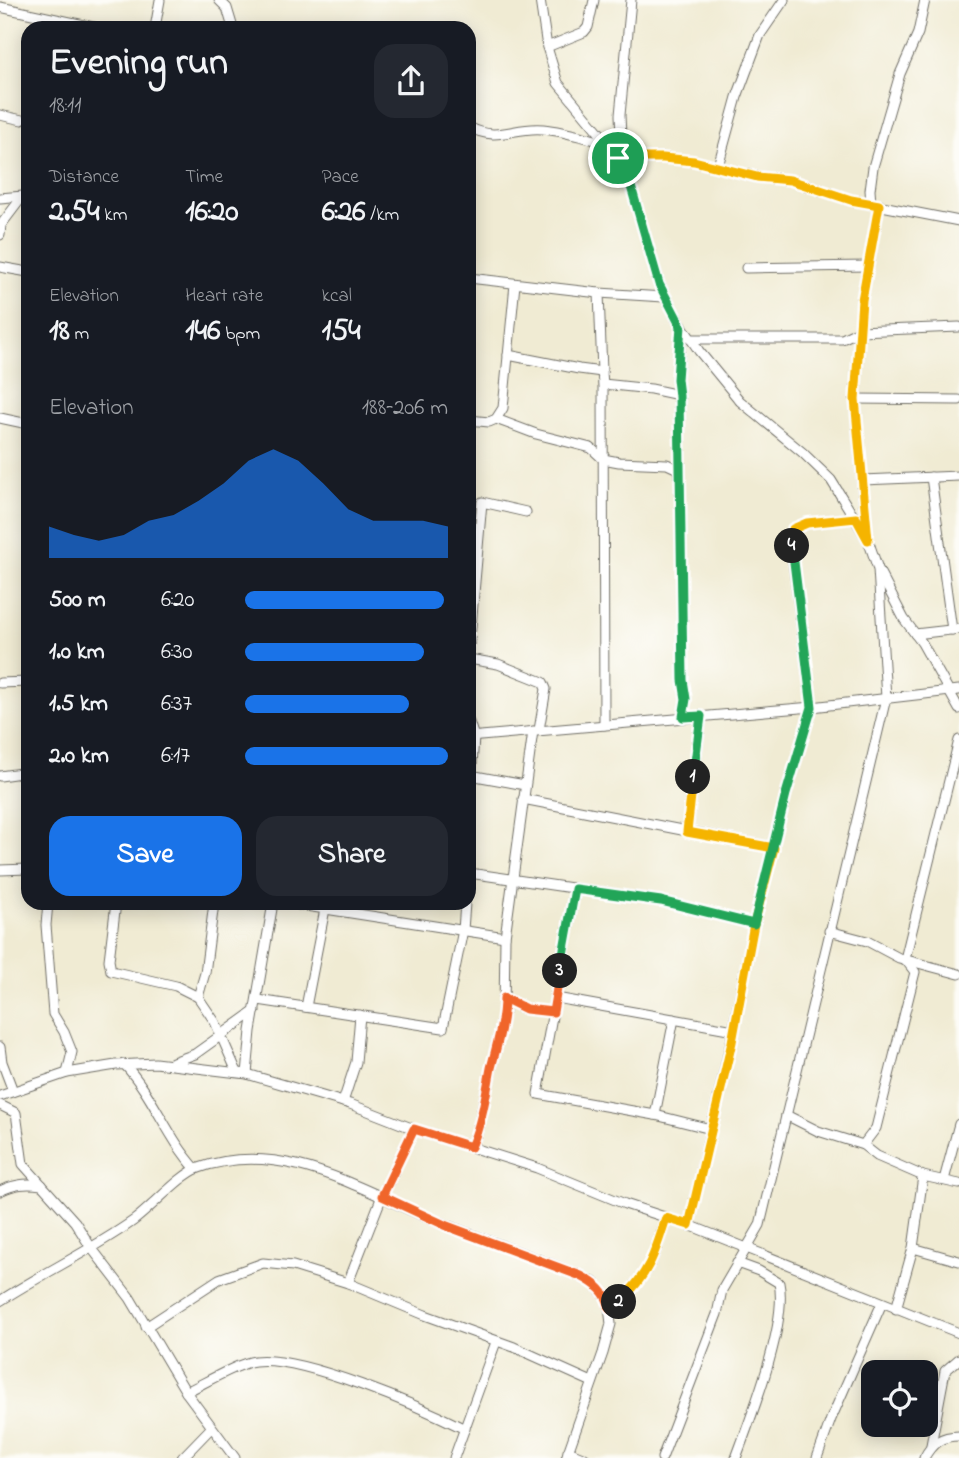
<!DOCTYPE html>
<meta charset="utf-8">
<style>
body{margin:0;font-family:"Indie Flower",sans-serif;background:#242831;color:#f1f3f6;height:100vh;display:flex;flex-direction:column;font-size:26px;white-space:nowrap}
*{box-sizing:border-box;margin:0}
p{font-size:23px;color:#9ea1a6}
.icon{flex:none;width:38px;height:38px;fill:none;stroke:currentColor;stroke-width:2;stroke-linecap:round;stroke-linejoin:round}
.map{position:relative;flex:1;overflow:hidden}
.panel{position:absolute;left:21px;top:21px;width:455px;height:889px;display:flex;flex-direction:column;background:#171b24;border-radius:21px;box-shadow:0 4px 18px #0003}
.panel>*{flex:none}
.tools{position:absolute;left:861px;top:1360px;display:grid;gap:14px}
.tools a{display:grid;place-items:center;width:77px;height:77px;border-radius:14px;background:#171b24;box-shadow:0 4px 18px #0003;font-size:35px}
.pin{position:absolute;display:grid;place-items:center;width:60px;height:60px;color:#fff;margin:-30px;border:4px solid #fff;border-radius:50%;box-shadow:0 2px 7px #0007}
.km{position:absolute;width:35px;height:35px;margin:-18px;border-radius:50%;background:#222;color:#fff;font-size:19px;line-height:35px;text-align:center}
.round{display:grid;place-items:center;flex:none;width:74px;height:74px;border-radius:21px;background:#242831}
.headline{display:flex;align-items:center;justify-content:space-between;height:119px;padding:0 28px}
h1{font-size:38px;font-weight:700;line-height:52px}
.stats{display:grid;grid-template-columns:repeat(3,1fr);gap:10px;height:119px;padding:7px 28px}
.stats div{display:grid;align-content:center}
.stats b{font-size:30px;font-weight:700}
.stats small{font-size:19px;font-weight:400}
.stats p{font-size:19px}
.chart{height:196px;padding:14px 28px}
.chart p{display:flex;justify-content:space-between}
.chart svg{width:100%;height:126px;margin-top:7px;fill:#1a73e8;opacity:.7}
.cta{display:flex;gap:14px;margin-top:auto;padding:14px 28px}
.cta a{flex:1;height:80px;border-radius:21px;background:#1a73e8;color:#fff;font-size:28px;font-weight:700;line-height:80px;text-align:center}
.cta a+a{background:#242831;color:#f1f3f6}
ul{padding:0 28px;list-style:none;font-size:23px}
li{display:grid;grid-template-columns:112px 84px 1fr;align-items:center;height:52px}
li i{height:18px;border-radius:9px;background:#1a73e8}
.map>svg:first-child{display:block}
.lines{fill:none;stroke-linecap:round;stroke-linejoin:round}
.minor-casing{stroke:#706e66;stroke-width:11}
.minor{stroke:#fff;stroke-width:9}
.split-1-casing{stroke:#fff;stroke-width:14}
.split-2-casing{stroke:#fff;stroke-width:14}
.split-3-casing{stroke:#fff;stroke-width:14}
.split-4-casing{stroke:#fff;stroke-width:14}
.split-5-casing{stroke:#fff;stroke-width:14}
.split-1{stroke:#22a559;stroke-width:9}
.split-2{stroke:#f5b400;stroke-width:9}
.split-3{stroke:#f0652b;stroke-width:9}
.split-4{stroke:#22a559;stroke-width:9}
.split-5{stroke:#f5b400;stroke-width:9}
</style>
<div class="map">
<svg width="959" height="1458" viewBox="0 0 959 1458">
<rect width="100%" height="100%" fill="#fdfcf7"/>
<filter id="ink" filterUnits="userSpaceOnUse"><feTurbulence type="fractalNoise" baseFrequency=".0143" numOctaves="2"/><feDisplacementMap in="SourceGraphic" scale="14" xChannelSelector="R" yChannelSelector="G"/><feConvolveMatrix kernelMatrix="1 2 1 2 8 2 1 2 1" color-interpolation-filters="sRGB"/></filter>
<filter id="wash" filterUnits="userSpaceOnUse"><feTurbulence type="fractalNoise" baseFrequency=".00686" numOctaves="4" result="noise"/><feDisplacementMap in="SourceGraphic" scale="28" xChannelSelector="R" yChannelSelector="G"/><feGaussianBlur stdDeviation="1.57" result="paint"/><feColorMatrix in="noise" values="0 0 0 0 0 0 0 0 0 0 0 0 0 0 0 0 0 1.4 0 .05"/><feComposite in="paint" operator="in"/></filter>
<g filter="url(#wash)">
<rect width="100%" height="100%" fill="#f0ebd3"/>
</g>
<g filter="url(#ink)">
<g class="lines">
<defs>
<g id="minor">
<polyline points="219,0 227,8 233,28"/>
<polyline points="540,0 547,47 558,83 608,143 626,170 659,283 676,317 699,351 740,401 802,452 831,480 868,540 878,569 904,619 922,643 959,709"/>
<polyline points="0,7 98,28"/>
<polyline points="155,28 160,0"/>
<polyline points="547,47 584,32 588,27 594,0"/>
<polyline points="0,115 22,120"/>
<path d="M 469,127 C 498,143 514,126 543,129 C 564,131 586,138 607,143"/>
<polyline points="619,157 663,158 694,161 757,177 790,180 851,200 959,221"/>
<polyline points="622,157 620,115 631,0"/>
<polyline points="718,166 737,97 760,35 784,0"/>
<polyline points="0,198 23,196"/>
<polyline points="871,203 870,190 873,167 900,74 918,33 925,0"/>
<polyline points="0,235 1,225 23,196 28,195"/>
<polyline points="0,267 28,272"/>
<polyline points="746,268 868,266"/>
<polyline points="469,278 599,293 664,297"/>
<polyline points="599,293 602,372"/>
<polyline points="690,339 842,339 859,331 959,327"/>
<polyline points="508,355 579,369 602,372 603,384 651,389 679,395 677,379 682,325"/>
<polyline points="603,384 604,725"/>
<polyline points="679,395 683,680 686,699 683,717"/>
<polyline points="855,399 959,400"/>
<polyline points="0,418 28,424"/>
<polyline points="496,419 536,434 591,448 603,459 619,462 667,464 680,470"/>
<polyline points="469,420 489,422 496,419 503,408 515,284"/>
<polyline points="931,477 952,630"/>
<polyline points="863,480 959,476"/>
<polyline points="867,537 855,399 862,300 879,205"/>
<polyline points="915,634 959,629"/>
<polyline points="469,650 482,502 526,512"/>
<polyline points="469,659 498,664 543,682 546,689 539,730"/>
<polyline points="0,683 28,682"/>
<polyline points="469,722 474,737 469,809"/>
<polyline points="469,737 812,707 959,690"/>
<polyline points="470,775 525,785"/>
<polyline points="0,776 28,772"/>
<polyline points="523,799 774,848"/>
<polyline points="687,832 701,716"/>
<polyline points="0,870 28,869"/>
<polyline points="469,873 661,901 754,924"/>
<polyline points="575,889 538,1094 655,1115 711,1129"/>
<polyline points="48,903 46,925 53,1014 64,1032 72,1052 67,1073"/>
<polyline points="116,903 109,960 111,971 176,986 198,997"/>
<polyline points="214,903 205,973 198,997 215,1022 237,1072"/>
<polyline points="287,903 505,937"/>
<polyline points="829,931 867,941 899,958 959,974"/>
<polyline points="504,998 526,1009 553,1012"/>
<polyline points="556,998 734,1030"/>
<polyline points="258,1000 443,1028 463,930 465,903"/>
<polyline points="306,1007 325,909"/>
<polyline points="0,1047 2,1062 13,1091"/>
<polyline points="173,1062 195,1054 255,1011"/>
<path d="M 124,1064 C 154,1096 166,1136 196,1169"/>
<polyline points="247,1074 251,1031 273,903"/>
<polyline points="0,1096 67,1073 116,1065 155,1063 247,1074 350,1104 414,1129 537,1168 625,1204 689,1225 959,1333"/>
<polyline points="343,1102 356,1062 360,1015"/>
<polyline points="0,1105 16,1113 23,1164 75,1222 90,1246 130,1298 186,1392 235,1458"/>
<polyline points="655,1115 674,1019"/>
<polyline points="786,1115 818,1131 863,1145 877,1156 923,1176"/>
<polyline points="863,1145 876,1128 915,972 905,959 959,740"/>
<polyline points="471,1147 477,1133 504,1012 505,937 533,731"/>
<polyline points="944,1180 959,1124"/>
<path d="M 0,1191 C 15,1184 25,1183 42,1185"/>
<polyline points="689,1225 731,1042 754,924 786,794 812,707 790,538 793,529 807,523 856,518"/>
<polyline points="913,1248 959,1261"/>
<polyline points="348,1283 382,1196 414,1129"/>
<path d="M 0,1301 C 43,1273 92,1250 133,1221 C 151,1208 181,1174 199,1168 C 287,1137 367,1195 446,1225 C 491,1242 537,1258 581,1276 L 593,1282 L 608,1299 L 611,1324 L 603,1353 L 566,1458"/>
<path d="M 610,1309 C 648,1276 652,1265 666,1218"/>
<polyline points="896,1309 913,1248 923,1176 959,1184"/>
<polyline points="146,1327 219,1279 263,1263 293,1266 348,1283 425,1315 514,1347 592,1382"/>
<path d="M 186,1392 C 203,1384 238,1363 255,1361 C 301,1355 421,1407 465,1429"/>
<polyline points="931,1445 945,1371 959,1359"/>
<polyline points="568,1451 585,1458"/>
<polyline points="182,1458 211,1428"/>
<polyline points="454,1458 496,1342"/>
<polyline points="662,1458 717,1314 722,1290 760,1225 886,698 878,569"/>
<path d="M 736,1458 C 751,1417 788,1323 779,1283 L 759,1271 L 737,1263"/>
<polyline points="817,1458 831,1419 882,1303"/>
<path d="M 924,1458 C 932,1443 941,1436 959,1436"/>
</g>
</defs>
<use href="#minor" class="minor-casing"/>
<use href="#minor" class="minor"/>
</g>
</g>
<g class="lines" filter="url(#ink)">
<defs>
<polyline id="split-1" points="618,158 630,183 659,284 681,326 677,379 679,396 683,680 686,699 683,717 701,716 693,777"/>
<path id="split-2" d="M 619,1302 C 648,1276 655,1254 666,1218 L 689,1225 L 732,1042 L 754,924 L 774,848 L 687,832 L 693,777"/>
<path id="split-3" d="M 560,971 L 553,1012 L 526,1009 L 504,998 C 504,1021 497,1045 491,1068 C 486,1094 482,1122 471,1147 L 414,1129 L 382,1196 L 447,1226 L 581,1276 C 596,1284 607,1292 610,1309 L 619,1302"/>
<polyline id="split-4" points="560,971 575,889 661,901 754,924 786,794 812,707 792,546"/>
<polyline id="split-5" points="618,158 663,158 694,161 757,177 790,180 851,200 879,205 862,300 855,399 868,540 856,518 807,523 793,529 792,546"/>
</defs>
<use href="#split-1" class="split-1-casing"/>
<use href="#split-2" class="split-2-casing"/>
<use href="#split-3" class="split-3-casing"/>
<use href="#split-4" class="split-4-casing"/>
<use href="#split-5" class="split-5-casing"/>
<use href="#split-1" class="split-1"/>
<use href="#split-2" class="split-2"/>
<use href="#split-3" class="split-3"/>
<use href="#split-4" class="split-4"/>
<use href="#split-5" class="split-5"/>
</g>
</svg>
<div class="tools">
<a><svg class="icon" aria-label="locate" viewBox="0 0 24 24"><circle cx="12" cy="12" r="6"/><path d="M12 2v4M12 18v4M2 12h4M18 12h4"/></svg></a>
</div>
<div class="pin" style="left:618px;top:158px;background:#1e9e55"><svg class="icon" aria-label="arrive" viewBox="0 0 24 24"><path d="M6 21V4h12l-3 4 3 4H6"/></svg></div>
<b class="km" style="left:693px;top:777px">1</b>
<b class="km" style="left:619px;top:1302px">2</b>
<b class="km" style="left:560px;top:971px">3</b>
<b class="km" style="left:792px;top:546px">4</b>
<section class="panel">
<div class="headline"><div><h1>Evening run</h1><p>18:11</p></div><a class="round"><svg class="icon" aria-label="share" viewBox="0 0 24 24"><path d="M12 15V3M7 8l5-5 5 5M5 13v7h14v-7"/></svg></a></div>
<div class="stats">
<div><p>Distance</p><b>2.54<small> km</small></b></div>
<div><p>Time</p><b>16:20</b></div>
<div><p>Pace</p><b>6:26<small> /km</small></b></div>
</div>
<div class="stats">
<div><p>Elevation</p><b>18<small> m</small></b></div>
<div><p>Heart rate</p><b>146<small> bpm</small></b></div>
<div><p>kcal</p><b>154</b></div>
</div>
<div class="chart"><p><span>Elevation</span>188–206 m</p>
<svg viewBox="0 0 160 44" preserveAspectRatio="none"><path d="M0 44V33L10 36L20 38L30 36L40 31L50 29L60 24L70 18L80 10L90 6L100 10L110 18L120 27L130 31L140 31L150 31L160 33V44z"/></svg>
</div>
<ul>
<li><b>500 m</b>6:20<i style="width:98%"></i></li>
<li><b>1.0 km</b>6:30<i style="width:88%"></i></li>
<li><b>1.5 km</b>6:37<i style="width:81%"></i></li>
<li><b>2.0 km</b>6:17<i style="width:100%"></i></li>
</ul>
<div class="cta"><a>Save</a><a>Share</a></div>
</section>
</div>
